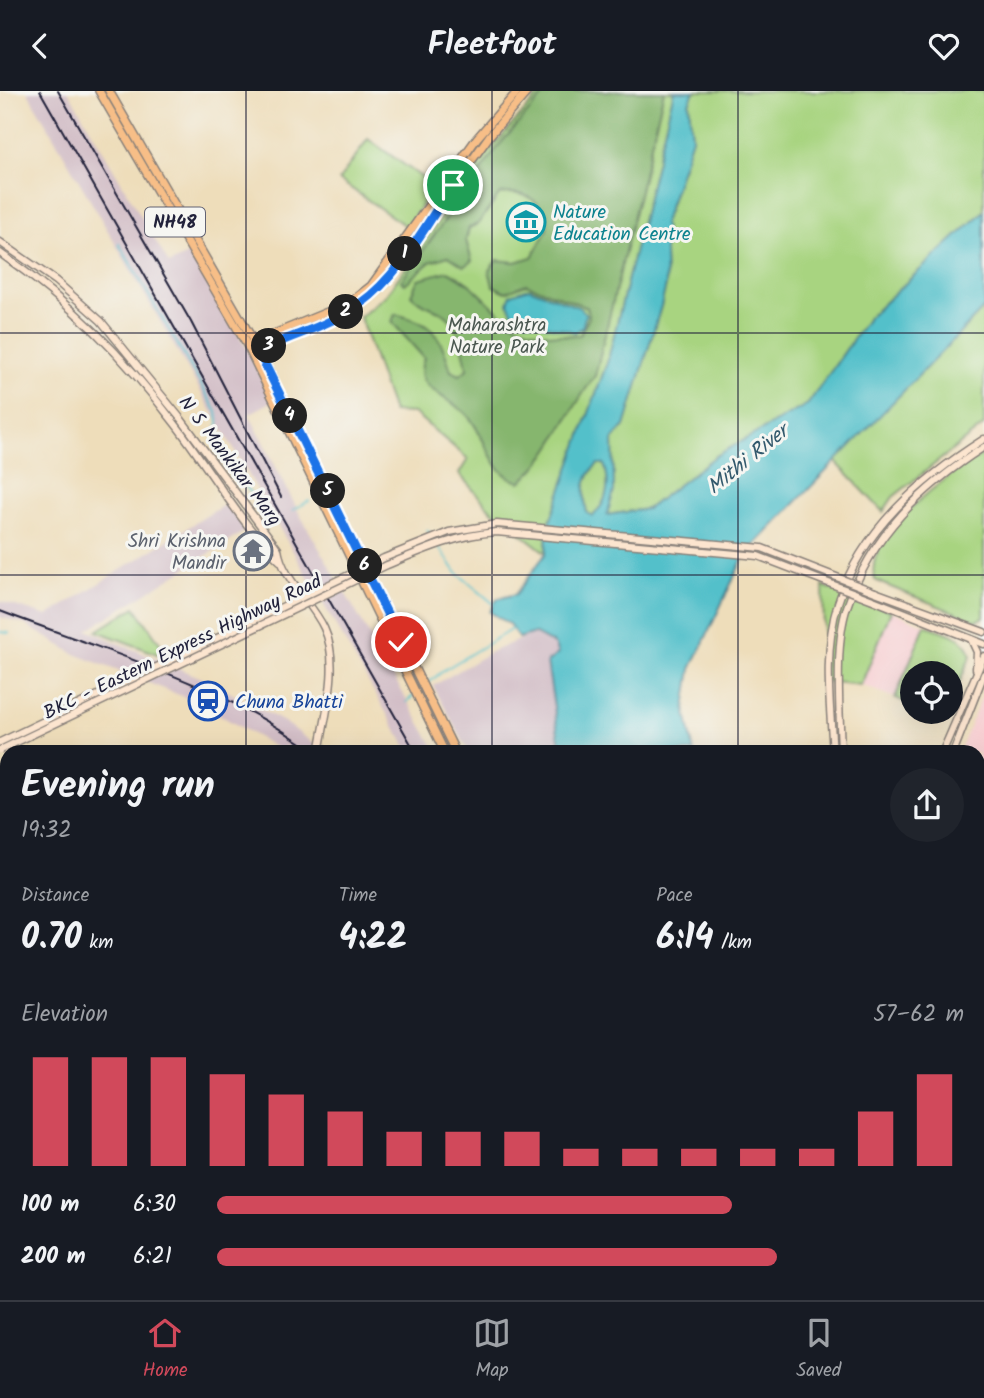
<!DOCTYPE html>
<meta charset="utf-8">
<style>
body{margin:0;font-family:Kalam,sans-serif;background:#20242c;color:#f1f3f6;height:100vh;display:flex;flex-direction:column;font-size:26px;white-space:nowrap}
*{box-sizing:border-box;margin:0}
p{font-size:23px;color:#9ea1a6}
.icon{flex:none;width:38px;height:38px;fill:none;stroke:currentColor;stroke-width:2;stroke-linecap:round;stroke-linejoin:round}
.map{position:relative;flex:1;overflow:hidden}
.side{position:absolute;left:0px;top:654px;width:985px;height:555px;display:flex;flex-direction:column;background:#171b24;border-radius:21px 21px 0 0;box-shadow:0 7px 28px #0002}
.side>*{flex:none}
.tools{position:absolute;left:900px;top:570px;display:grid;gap:14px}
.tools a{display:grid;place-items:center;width:63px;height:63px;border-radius:50%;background:#171b24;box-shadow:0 7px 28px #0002;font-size:35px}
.pin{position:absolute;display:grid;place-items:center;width:60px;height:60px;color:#fff;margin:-30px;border:4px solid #fff;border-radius:50%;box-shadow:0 2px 7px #0007}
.km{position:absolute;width:35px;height:35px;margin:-18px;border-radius:50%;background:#222;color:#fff;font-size:19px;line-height:35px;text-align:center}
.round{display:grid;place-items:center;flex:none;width:74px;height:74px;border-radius:37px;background:#20242c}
.summary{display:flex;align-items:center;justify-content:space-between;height:119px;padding:0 21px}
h1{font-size:38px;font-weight:700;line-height:52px}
.stats{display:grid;grid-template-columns:repeat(3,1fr);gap:10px;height:119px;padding:7px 21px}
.stats div{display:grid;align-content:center}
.stats b{font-size:35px;font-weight:700}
.stats small{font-size:19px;font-weight:400}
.stats p{font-size:19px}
.chart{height:196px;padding:14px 21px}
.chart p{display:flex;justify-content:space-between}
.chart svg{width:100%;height:126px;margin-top:7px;stroke:#d1495b;stroke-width:6}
ul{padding:0 21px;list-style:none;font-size:23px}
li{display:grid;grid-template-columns:112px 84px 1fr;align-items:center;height:52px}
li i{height:18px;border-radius:9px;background:#d1495b}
header{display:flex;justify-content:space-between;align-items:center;height:91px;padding:0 21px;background:#171b24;font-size:32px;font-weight:700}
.tabs{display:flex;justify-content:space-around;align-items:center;height:98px;border-top:2px solid #363941;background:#171b24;font-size:19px;color:#9ea1a6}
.tabs a{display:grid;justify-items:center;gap:4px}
.tabs .active{color:#d1495b}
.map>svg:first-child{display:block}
.built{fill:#f7cfd2}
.industrial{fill:#d2bdc6}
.green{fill:#a8d480;stroke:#657b5e;stroke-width:2}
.forest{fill:#86b66e;stroke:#546c54;stroke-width:2}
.water{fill:#53c0ca;stroke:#3a7182;stroke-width:2;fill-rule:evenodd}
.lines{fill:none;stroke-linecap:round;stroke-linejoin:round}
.stream{stroke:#53c0ca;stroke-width:2}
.secondary-casing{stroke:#88807a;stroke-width:9}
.primary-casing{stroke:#88807a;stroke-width:10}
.secondary{stroke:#fce5cf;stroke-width:6}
.primary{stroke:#f7be87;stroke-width:7}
.rail{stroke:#22223b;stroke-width:2}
.secondary-bridge-casing{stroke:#88807a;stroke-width:9;stroke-linecap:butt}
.secondary-bridge{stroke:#fce5cf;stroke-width:6}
.route-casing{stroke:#fff;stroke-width:14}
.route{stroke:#1a73e8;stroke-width:9}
.grid{fill:none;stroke:#22223b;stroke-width:2;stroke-opacity:0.55}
.labels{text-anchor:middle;stroke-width:6;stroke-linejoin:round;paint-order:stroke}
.shield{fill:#f6f6f2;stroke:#626272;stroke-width:2}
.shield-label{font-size:18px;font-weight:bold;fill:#22223b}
.culture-label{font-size:19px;fill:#0d838f;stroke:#f6f6f2;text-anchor:start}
.park-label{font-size:19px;fill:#4a5750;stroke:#f6f6f2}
.street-label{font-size:19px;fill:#22223b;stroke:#f6f6f2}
.worship-label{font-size:19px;fill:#5b616d;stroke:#f6f6f2;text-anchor:end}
.transit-label{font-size:19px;fill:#164399;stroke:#f6f6f2;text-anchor:start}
.water-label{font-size:21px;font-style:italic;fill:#33596d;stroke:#f6f6f2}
</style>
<header><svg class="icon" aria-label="back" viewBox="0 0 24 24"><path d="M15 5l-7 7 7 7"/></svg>Fleetfoot<svg class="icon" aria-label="heart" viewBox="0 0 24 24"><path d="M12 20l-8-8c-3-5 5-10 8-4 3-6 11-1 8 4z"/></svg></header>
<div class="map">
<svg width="984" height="1209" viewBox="0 0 984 1209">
<rect width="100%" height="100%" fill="#f6f6f2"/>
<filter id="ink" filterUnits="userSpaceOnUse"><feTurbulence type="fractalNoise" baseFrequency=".0143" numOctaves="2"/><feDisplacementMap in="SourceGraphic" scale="14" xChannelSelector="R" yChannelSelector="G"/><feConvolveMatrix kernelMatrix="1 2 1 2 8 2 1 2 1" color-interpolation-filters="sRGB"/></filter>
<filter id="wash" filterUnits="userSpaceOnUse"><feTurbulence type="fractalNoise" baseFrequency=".00686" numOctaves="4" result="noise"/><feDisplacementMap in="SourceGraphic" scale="28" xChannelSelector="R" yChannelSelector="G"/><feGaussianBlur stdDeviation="1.57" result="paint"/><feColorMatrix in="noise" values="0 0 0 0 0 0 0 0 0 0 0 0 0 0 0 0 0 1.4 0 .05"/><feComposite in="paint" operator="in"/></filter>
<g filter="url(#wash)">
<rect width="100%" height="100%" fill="#eeddba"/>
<g class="built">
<polygon points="891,520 925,534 895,607 861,594"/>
<polygon points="984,600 984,672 978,669 978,662 959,661"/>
</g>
<g class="industrial">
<polygon points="27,0 68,0 169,173 191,162 246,256 273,310 249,323 300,424 437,661 409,661"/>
<polygon points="227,412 247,439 87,539 209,590 286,632 325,661 295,661 285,655 282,660 197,611 75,563 24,533 0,526 0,510 47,525"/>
<polygon points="534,542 554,553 558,563 547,572 561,661 469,661 433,595 489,562"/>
<polygon points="504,1202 666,1202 669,1209 512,1209"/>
</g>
<g class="green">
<polygon points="542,0 674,0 608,269 547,439 546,462 492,420 459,383 468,368 414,322 393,321 360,226 386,204 488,61"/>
<polygon points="694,0 984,0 984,120 869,226 808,313 716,365 647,418 606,424 614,400 613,348 625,335 661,215 666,194 664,132 692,47 689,12"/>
<polygon points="368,48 434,95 407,136 339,89"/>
<polygon points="984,217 984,334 893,406 883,421 835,370"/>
<path d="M 984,362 L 984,526 L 976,530 L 883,493 L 875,489 C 861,444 951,382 984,362 Z"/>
<path d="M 598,373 L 604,373 C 611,392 608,411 593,425 L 587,422 C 583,403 582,386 598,373 Z"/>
<polygon points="823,495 891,520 861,594 825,590"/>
<polygon points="135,516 164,558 165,566 97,540"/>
<path d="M 925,534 C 942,540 968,545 971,564 L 950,614 L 950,583 L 912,583 L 912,614 L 895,607 Z"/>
</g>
<path class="forest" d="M 547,0 L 664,0 L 595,285 C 571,316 549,370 520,391 C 489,382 488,348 468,325 C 457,312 437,306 425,292 C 419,284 421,275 424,267 L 392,231 L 395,223 C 435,233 439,242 451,280 L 460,284 L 467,278 C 464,260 460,234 444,223 C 433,215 422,216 411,204 L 418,188 L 448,180 C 472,191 483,207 502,224 C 521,241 556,246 580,244 L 589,226 L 587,216 L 526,193 L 506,201 L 493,195 L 489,179 L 497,169 L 515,171 L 532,166 L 547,139 L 548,124 C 533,105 523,100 500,103 L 478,133 L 469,137 L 466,149 L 472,170 L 464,175 L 448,165 L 430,171 L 405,193 L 401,190 L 500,53 Z"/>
<g class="water">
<path d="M 674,0 L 694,0 L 689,12 L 692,47 L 664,131 L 666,194 L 661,215 L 625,335 L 613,348 L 614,400 L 607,424 L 647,418 L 716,365 L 808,313 L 869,226 L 984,120 L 984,217 L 744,465 L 691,578 L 685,617 L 694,661 L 561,661 L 547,571 L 558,563 L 554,553 L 534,542 L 519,547 L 509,533 L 490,521 L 497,508 L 516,503 L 546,462 L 547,439 L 608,269 ZM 598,373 L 604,373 C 611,392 608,411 593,425 L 587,422 C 583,403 582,386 598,373 Z"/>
<polygon points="529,197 581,217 586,223 582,237 575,241 515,228 508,212 511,203"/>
<polygon points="978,1069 984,1076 984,1209 936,1209 930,1202 978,1202"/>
</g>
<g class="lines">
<g class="stream">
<polyline points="119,153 217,321 221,360 271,431"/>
<polyline points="293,419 309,410"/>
<polyline points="427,439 432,445"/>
<polyline points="439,456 456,481 495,514"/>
<polyline points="0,541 9,542"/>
<polyline points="426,594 444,579 512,538"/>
<polyline points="407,611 414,604"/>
</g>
</g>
</g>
<g filter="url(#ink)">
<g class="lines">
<defs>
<g id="secondary">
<path d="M 0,151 L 56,190 L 101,230 L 181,328 L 278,458 C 282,487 312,511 324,537 C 341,573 325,624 319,662"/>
<path d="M 0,162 C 72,213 122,263 176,334 C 207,374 243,437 280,470"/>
<polyline points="875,501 984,541"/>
<polyline points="873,509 984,553"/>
<polyline points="971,548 977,561 976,578"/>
<path d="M 833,662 C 830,614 823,559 838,512 C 861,439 921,388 984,348"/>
<path d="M 841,662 C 840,621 834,554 847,516 C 871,444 922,396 984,356"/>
<polyline points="942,662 984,565"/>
<polyline points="953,662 984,583"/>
<polyline points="978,762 984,770"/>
<polyline points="978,780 984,788"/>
<polyline points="0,815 7,821"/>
<polyline points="978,823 984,820"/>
<polyline points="978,832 984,828"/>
<polyline points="978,941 984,947"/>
<polyline points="66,1202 66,1209"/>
</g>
<g id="primary">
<polyline points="99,0 247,254 445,662"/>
<polyline points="109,0 254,251 456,662"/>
<polyline points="252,252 349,212 371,195 477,47 518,0"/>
<polyline points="255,260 337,226 372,204 400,170 490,44 528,0"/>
<polyline points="745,1202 749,1209"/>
<polyline points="755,1202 759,1209"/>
</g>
</defs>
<use href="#secondary" class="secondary-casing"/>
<use href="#primary" class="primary-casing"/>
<use href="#secondary" class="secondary"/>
<use href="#primary" class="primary"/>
<g class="rail">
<polyline points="40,0 416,662"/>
<polyline points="58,0 191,231 281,406"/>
<path d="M 0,520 C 107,561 221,592 315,662"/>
<polyline points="713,1202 716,1209"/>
<polyline points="725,1202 728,1209"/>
</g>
<defs>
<g id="secondary-bridge">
<polyline points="0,651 384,467 449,441 497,433 762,457 875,501"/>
<path d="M 0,659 L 387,474 C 423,459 457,444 496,441 L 758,465 L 873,509"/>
</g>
</defs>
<use href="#secondary-bridge" class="secondary-bridge-casing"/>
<use href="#secondary-bridge" class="secondary-bridge"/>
</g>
</g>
<g class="lines" filter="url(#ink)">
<defs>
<path id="route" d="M 401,551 L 258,259 C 292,245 331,234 361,212 C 400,184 426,133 453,94"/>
</defs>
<use href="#route" class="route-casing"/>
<use href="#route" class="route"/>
</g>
<path class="grid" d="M 246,0 L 246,662M 492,0 L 492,662M 738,0 L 738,662M 0,242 L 984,242M 0,484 L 984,484M 0,725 L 7,725M 978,725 L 984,725M 0,967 L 7,967M 978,967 L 984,967M 246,1202 L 246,1209M 492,1202 L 492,1209M 738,1202 L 738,1209"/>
<defs>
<symbol id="museum-ring" viewBox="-11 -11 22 22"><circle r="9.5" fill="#f6f6f2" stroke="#0f9aa8" stroke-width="1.5"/><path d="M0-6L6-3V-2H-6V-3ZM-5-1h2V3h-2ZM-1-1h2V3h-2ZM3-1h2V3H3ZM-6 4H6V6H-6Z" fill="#0f9aa8"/></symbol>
<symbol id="temple-ring" viewBox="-11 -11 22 22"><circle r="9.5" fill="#f6f6f2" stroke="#6b7280" stroke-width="1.5"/><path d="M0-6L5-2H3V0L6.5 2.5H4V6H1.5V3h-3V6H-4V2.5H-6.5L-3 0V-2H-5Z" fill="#6b7280"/></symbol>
<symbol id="station-ring" viewBox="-11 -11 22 22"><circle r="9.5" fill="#f6f6f2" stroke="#1a4fb4" stroke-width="1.5"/><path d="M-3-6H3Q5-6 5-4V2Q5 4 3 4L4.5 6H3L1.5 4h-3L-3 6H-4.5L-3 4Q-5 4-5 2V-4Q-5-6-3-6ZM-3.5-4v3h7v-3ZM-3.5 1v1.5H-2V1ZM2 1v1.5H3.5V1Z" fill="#1a4fb4"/></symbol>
</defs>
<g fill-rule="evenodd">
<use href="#museum-ring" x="504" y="109" width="44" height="44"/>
<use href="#temple-ring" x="231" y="438" width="44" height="44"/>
<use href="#station-ring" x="186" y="588" width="44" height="44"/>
</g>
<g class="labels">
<rect class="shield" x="145" y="116.5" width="60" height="29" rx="5"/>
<g class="shield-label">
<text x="175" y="137">NH48</text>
</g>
<g class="culture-label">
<text x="553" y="127">Nature<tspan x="553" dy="22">Education Centre</tspan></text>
</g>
<g class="park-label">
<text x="497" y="240">Maharashtra<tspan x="497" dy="22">Nature Park</tspan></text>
</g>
<g class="street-label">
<text transform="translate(231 369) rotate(53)" y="7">N S Mankikar Marg</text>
<text transform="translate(182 555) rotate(-26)" y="7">BKC - Eastern Express Highway Road</text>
</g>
<g class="worship-label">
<text x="226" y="456">Shri Krishna<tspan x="226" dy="22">Mandir</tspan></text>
</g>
<g class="transit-label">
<text x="235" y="617">Chuna Bhatti</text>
</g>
<g class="water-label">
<text transform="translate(747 368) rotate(-39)" y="7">Mithi River</text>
</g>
</g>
</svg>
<div class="tools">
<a><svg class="icon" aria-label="locate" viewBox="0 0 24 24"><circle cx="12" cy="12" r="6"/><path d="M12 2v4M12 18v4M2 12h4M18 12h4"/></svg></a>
</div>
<div class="pin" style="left:453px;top:94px;background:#1e9e55"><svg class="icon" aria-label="arrive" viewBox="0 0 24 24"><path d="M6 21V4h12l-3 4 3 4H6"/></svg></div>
<div class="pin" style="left:401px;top:551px;background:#d93025"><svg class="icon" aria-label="check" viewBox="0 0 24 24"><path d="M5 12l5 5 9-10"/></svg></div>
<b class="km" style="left:405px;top:163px">1</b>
<b class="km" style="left:346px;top:221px">2</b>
<b class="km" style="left:269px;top:255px">3</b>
<b class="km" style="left:290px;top:325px">4</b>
<b class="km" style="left:328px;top:400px">5</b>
<b class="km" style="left:365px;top:475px">6</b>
<section class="side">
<div class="summary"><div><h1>Evening run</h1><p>19:32</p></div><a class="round"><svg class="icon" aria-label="share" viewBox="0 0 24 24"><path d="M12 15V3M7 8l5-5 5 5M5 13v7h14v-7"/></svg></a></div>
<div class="stats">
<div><p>Distance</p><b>0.70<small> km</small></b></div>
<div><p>Time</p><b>4:22</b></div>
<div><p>Pace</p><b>6:14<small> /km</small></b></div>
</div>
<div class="chart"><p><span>Elevation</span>57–62 m</p>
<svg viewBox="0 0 160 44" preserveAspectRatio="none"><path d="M5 44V6M15 44V6M25 44V6M35 44V12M45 44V19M55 44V25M65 44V32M75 44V32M85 44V32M95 44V38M105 44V38M115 44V38M125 44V38M135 44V38M145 44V25M155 44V12"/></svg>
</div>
<ul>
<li><b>100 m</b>6:30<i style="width:69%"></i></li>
<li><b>200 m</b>6:21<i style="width:75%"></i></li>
</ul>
</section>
</div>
<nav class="tabs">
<a class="active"><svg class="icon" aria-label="home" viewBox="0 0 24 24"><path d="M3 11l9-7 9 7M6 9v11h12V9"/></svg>Home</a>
<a><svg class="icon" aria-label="map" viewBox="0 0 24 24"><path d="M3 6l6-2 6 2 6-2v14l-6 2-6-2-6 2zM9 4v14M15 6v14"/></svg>Map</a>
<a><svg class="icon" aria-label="saved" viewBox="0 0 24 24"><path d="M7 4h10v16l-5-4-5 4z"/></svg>Saved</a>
</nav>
